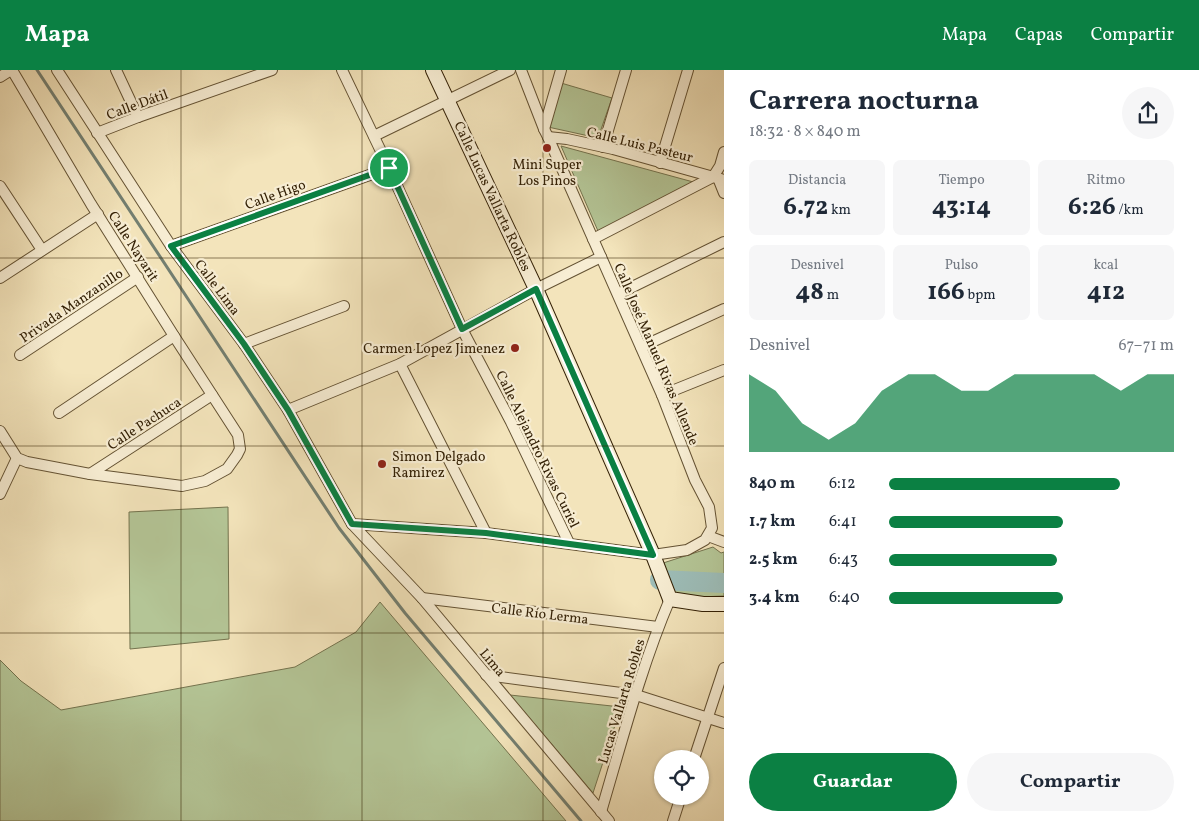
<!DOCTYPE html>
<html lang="es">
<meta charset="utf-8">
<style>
body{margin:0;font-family:Vollkorn,serif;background:#f6f6f7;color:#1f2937;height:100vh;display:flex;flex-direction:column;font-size:19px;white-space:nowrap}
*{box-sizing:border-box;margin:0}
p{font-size:16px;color:#747a83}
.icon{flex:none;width:28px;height:28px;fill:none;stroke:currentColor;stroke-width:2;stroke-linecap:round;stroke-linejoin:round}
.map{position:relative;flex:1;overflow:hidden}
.panel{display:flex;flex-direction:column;background:#fff;width:475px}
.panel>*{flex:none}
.fabs{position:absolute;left:654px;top:680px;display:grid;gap:10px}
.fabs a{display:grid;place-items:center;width:55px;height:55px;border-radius:50%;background:#fff;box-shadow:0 1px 4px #0004;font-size:25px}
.pin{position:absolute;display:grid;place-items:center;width:42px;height:42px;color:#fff;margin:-21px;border:2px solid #fff;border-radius:50%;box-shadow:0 1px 5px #0007}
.round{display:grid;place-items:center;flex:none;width:52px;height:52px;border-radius:26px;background:#f6f6f7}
.overview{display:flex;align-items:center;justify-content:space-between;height:85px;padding:0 25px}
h1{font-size:28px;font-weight:700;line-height:38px}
.metrics{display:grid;grid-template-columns:repeat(3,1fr);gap:8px;height:85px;padding:5px 25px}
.metrics div{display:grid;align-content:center;border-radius:8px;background:#f6f6f7;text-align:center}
.metrics b{font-size:25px;font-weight:700}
.metrics small{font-size:14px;font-weight:400}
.metrics p{font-size:14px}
.chart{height:140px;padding:10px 25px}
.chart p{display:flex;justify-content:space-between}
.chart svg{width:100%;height:90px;margin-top:5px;fill:#0b8043;opacity:.7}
.action{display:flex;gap:10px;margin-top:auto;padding:10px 25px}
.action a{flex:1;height:58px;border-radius:30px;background:#0b8043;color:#fff;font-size:20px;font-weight:700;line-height:58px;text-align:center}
.action a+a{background:#f6f6f7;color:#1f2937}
ul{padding:0 25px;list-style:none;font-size:16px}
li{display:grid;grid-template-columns:80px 60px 1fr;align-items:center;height:38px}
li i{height:12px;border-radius:6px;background:#0b8043}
header{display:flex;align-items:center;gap:30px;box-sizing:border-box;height:70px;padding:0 25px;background:#0b8043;color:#fff}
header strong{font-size:24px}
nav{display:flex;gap:28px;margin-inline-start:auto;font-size:18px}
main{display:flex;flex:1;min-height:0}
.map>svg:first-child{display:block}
.green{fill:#b4c596;stroke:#74734e}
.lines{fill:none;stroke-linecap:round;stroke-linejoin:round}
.stream{stroke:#737f71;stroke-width:3}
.river{stroke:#9dbdb8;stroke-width:20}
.street-casing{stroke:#645233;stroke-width:12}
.secondary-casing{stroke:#342106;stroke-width:16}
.street{stroke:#f7edd3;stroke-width:10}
.secondary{stroke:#f7edd3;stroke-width:14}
.route-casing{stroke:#fff;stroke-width:10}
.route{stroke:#0b8043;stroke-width:6}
.grid{fill:none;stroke:#342106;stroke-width:1;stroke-opacity:0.55}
.poi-dot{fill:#8f2418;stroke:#f7edd3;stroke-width:2}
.labels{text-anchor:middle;stroke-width:4.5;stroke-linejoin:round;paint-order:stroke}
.street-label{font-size:14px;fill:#342106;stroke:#f7edd3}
.poi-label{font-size:14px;fill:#342106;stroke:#f7edd3}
</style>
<header>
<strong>Mapa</strong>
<nav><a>Mapa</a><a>Capas</a><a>Compartir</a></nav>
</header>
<main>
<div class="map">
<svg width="724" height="751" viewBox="0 0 724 751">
<rect width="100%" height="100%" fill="#f3e4bb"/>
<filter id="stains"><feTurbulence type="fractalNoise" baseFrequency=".004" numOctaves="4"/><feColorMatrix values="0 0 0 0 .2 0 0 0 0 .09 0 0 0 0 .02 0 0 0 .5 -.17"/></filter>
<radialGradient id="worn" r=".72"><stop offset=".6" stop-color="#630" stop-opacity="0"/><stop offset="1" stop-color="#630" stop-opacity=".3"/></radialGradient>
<g class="green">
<polygon points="561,13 612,28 598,68 548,57"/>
<polygon points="561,76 697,113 598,161"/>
<polygon points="228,437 229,569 130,579 129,442"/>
<polygon points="713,477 721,483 724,482 724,526 672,528 660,494"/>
<polygon points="380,532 566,751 0,751 0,590 21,611 61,640 295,597 356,562"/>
<polygon points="510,625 621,637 593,723"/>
</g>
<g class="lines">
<polyline class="stream" points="37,0 339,458 405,543 581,751"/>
<polyline class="river" points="660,510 724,513"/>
<defs>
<g id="street">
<polyline points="57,0 171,176 244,274 288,340 352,454 422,528 609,751"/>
<polyline points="116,0 138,47"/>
<polyline points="342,0 389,98 462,259 511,352 569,473"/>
<polyline points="0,7 11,0"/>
<polyline points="544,59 561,0"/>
<polyline points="97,63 138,47 272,0"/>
<polyline points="374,66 510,0"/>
<polyline points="548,67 567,69 613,79 724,110"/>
<polyline points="603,77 626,0"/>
<polyline points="660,93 688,0"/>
<polyline points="718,108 724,123"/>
<polyline points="0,116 42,180"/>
<polyline points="593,169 713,107 720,96 724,82"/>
<polyline points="171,176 389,98"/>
<polyline points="0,208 98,144"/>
<polyline points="618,224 724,172"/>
<polyline points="244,274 344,236"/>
<polyline points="641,277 724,239"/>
<polyline points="20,285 138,207"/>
<polyline points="400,294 486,463"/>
<polyline points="662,325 724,300"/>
<polyline points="288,340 400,294 536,219 601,187"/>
<polyline points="59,343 174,266"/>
<polyline points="0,361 17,388 27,392 90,404 182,416 205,411 227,399 237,385 240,379 238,365 174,266 91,134 12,0"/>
<polyline points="90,404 212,325"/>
<polyline points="0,424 17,388"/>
<polyline points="352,454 486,463 653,485 687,480 705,470 712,458 709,437 695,410 662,325 548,67 544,59 521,0"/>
<polyline points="708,466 724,472"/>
<polyline points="422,528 658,557"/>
<polyline points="486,605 636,625 724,653"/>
<polyline points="694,689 724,598"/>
<path d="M 601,742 C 622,671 641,597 670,529"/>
<polyline points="673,751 681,726"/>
</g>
<polyline id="secondary" points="433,0 536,219 653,485 670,529 703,534 724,534"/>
</defs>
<use href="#street" class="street-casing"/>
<use href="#secondary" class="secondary-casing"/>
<use href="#street" class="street"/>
<use href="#secondary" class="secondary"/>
</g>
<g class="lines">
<defs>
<polygon id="route" points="389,98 462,259 536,219 653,485 486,463 352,454 288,340 244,274 171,176"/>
</defs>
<use href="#route" class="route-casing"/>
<use href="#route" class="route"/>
</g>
<path class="grid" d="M 181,0 L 181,751M 362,0 L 362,751M 543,0 L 543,751M 0,188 L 724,188M 0,376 L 724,376M 0,563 L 724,563"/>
<g class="poi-dot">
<circle cx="547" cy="78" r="5"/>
<circle cx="515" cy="278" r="5"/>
<circle cx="382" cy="394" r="5"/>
</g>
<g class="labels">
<g class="street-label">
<text transform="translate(137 34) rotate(-20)" y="5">Calle Dátil</text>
<text transform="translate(640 74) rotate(14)" y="5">Calle Luis Pasteur</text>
<text transform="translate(275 124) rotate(-20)" y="5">Calle Higo</text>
<text transform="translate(493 126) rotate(65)" y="5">Calle Lucas Vallarta Robles</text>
<text transform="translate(134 176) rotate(57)" y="5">Calle Nayarit</text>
<text transform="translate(218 217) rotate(53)" y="5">Calle Lima</text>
<text transform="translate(71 235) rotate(-34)" y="5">Privada Manzanillo</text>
<text transform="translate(657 284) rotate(67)" y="5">Calle José Manuel Rivas Allende</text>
<text transform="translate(144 353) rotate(-33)" y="5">Calle Pachuca</text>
<text transform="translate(538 379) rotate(64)" y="5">Calle Alejandro Rivas Curiel</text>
<text transform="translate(540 543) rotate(7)" y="5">Calle Río Lerma</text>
<text transform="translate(493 592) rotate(50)" y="5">Lima</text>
<text transform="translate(621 631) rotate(-73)" y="5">Lucas Vallarta Robles</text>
</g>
<g class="poi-label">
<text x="547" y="99">Mini Super<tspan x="547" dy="16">Los Pinos</tspan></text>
<text x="505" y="283" text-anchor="end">Carmen Lopez Jimenez</text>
<text x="392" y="391" text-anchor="start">Simon Delgado<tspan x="392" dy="16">Ramirez</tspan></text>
</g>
</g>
<rect width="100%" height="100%" filter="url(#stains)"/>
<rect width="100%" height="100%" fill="url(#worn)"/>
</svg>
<div class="fabs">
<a><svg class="icon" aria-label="locate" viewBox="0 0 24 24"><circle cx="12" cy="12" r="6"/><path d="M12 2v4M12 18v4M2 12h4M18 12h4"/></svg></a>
</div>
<div class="pin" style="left:389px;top:98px;background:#1e9e55"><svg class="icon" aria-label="arrive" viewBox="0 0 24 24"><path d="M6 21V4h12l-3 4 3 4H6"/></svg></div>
</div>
<section class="panel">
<div class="overview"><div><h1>Carrera nocturna</h1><p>18:32 · 8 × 840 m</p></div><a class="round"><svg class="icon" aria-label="share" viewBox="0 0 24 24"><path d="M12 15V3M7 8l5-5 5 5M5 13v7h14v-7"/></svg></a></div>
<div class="metrics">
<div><p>Distancia</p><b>6.72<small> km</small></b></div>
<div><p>Tiempo</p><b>43:14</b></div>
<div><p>Ritmo</p><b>6:26<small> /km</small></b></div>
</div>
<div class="metrics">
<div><p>Desnivel</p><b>48<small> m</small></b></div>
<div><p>Pulso</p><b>166<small> bpm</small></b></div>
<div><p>kcal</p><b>412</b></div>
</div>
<div class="chart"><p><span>Desnivel</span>67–71 m</p>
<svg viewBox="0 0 160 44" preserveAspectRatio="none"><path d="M0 44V6L10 14L20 30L30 38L40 30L50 14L60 6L70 6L80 14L90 14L100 6L110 6L120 6L130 6L140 14L150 6L160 6V44z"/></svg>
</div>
<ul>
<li><b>840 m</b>6:12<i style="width:81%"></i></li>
<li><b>1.7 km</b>6:41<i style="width:61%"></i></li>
<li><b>2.5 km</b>6:43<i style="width:59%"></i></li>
<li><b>3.4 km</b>6:40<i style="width:61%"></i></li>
</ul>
<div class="action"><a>Guardar</a><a>Compartir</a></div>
</section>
</main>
